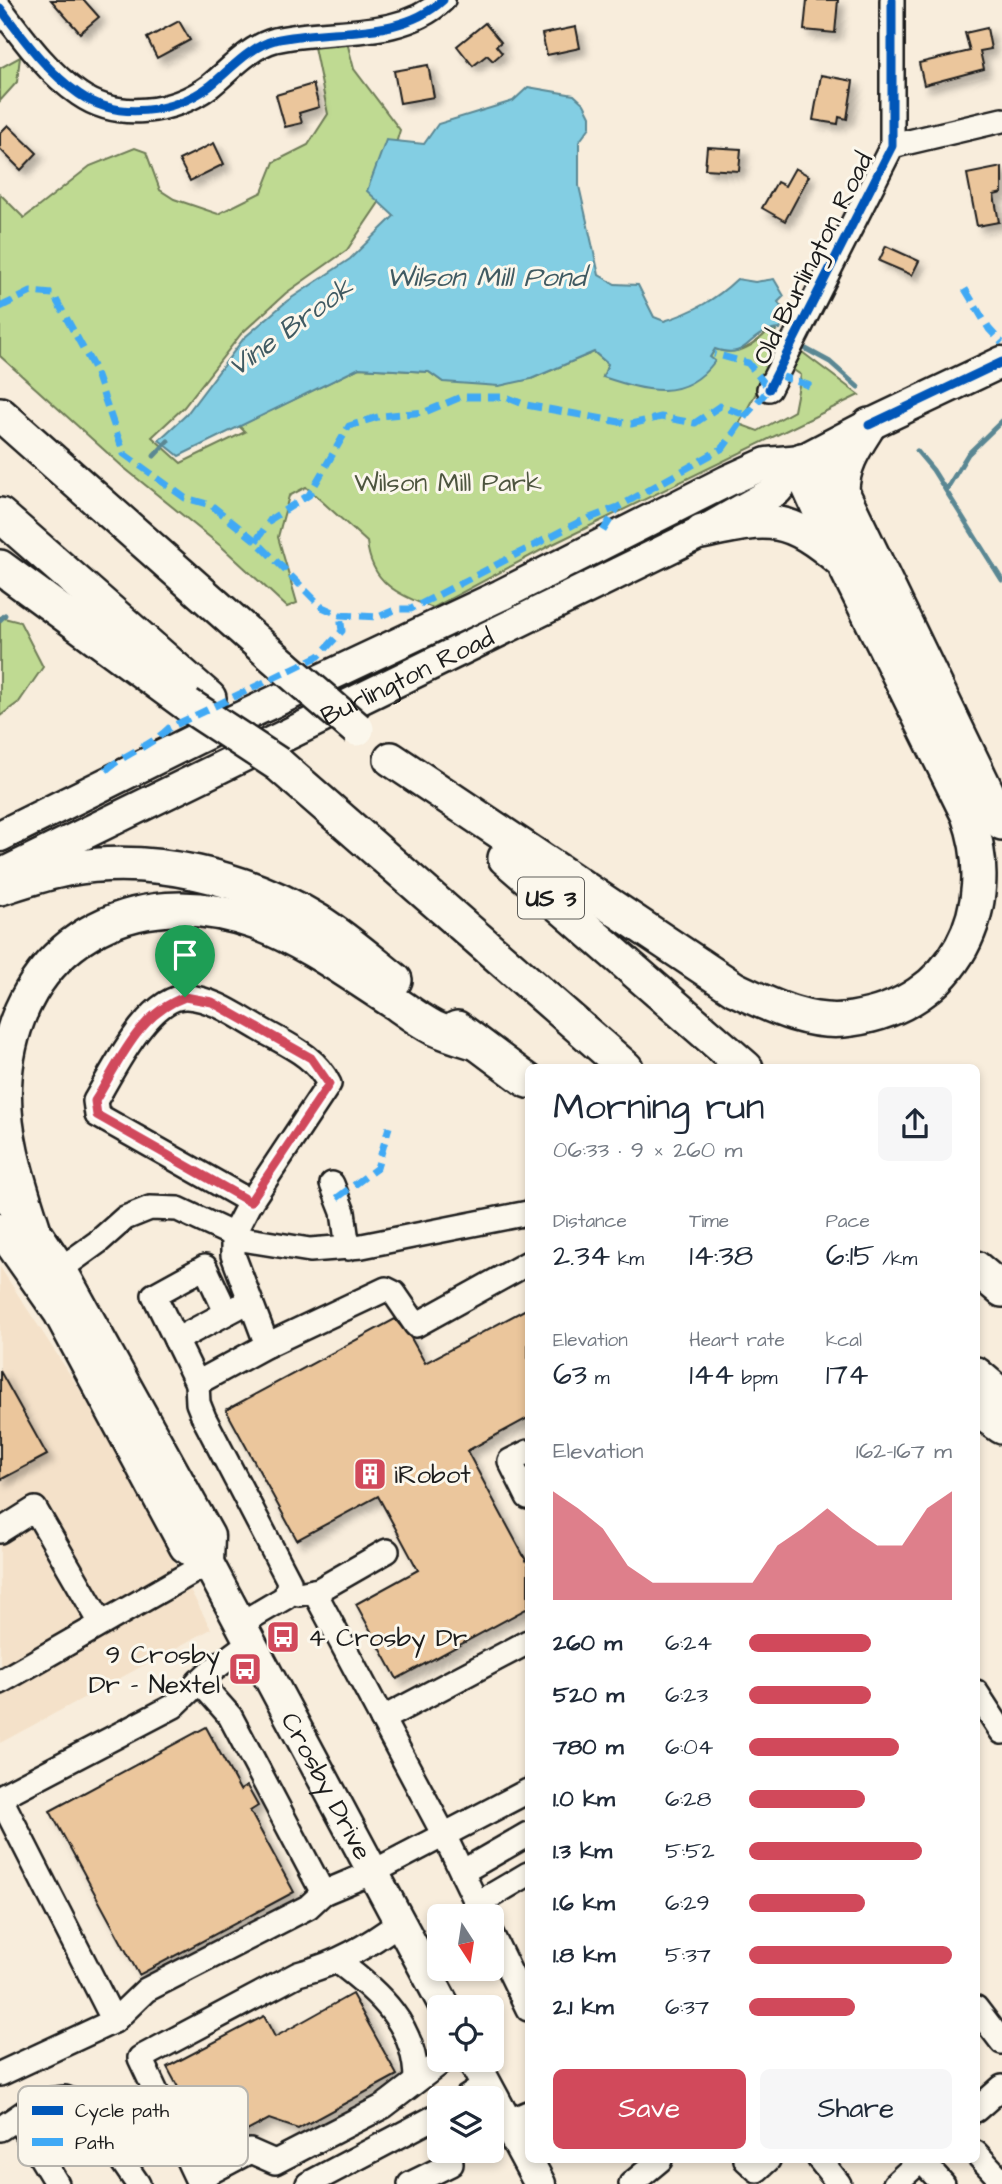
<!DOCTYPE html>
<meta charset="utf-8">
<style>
body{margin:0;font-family:"Architects Daughter",sans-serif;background:#f6f6f7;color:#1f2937;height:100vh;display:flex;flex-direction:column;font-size:26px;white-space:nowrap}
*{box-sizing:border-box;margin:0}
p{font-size:23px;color:#747a83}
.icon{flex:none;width:38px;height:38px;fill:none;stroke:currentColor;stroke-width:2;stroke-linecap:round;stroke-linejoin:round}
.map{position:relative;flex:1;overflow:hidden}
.panel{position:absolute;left:525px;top:1064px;width:455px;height:1099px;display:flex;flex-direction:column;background:#fff;border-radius:10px;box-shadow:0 4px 10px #0003}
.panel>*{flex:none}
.needle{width:46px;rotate:168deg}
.controls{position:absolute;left:427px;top:1904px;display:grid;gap:14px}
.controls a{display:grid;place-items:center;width:77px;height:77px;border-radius:10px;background:#fff;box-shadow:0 4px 10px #0003;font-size:35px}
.pin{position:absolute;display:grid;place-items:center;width:60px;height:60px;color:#fff;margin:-72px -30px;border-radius:50% 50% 50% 0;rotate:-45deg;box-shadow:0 0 7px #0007}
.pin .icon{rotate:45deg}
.round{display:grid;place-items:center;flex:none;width:74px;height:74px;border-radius:10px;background:#f6f6f7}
.head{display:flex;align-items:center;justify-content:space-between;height:119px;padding:0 28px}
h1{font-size:38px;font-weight:600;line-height:52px}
.stats{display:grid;grid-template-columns:repeat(3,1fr);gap:10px;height:119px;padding:7px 28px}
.stats div{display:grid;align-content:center}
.stats b{font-size:30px;font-weight:600}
.stats small{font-size:19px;font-weight:400}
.stats p{font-size:19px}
.chart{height:196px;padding:14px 28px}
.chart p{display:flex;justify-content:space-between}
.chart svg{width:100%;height:126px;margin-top:7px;fill:#d1495b;opacity:.7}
.cta{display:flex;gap:14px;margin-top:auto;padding:14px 28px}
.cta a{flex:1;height:80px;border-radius:10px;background:#d1495b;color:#fff;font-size:28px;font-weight:600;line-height:80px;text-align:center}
.cta a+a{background:#f6f6f7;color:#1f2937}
ul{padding:0 28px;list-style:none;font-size:23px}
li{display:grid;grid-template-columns:112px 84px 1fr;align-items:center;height:52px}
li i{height:18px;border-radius:9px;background:#d1495b}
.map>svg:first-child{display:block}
.built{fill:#f4e1c9}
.green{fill:#bfda92;stroke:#6e7b57;stroke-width:2}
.water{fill:#83cee3;stroke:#5a8793;stroke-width:2}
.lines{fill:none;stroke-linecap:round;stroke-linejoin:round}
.stream{stroke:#5a8793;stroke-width:5}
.building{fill:#ebc69c;stroke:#1c1c1c;stroke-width:2;filter:url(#shadow)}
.minor-casing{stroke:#1c1c1c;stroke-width:28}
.major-casing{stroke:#1c1c1c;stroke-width:35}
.highway-casing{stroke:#1c1c1c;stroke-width:38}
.minor{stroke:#fbf7ec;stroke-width:23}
.major{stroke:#fbf7ec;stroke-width:30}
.highway{stroke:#fbf7ec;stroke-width:33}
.highway-bridge-casing{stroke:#1c1c1c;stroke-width:38;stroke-linecap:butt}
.highway-bridge{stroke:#fbf7ec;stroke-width:33}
.quiet{stroke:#3fa9f5;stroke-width:7;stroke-dasharray:14 7;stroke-linecap:butt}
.cycleway-casing{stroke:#fbf7ec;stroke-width:13}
.cycleway{stroke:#0057b8;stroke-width:9}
.route-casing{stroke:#fff;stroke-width:14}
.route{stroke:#d1495b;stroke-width:9}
.labels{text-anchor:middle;stroke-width:6;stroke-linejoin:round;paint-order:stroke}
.shield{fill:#fbf7ec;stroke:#5f5e5a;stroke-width:2}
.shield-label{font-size:24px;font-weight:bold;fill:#1c1c1c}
.street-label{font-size:26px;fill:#1c1c1c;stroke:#fbf7ec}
.park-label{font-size:26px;fill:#4d553f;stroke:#fbf7ec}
.poi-label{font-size:26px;fill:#1c1c1c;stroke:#fbf7ec;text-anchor:start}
.water-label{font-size:28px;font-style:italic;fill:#405a62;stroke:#fbf7ec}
.key{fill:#fbf7ec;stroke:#b8b5ae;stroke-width:2}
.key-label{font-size:19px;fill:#1c1c1c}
</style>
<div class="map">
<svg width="1002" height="2184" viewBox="0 0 1002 2184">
<defs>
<filter id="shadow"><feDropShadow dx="6" dy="6" stdDeviation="3.5" flood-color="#0004"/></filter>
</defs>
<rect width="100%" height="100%" fill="#f8eddc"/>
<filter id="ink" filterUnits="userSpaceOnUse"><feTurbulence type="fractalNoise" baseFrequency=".0143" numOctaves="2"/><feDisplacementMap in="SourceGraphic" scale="14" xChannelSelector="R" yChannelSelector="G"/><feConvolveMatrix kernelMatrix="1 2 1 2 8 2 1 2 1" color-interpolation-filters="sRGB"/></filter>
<g filter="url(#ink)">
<polygon class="built" points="0,1267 99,1419 211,1629 0,1743"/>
<g class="green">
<path d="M 347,42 L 354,69 L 400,130 L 378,204 L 347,250 L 286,293 L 241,334 L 184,407 L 152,437 L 181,463 L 245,432 L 239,426 L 359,368 L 429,372 L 443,382 L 531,379 L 594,352 L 608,364 L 603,377 L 710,357 L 715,349 C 739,357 755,345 771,328 L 776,330 L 773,339 L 782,336 L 771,366 L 739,424 L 758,431 L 794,411 L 801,375 L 789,367 L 802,352 L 859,395 L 549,546 L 433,608 C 398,595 371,583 367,542 L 306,487 L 289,496 L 278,537 L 297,603 L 287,607 L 222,547 L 123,467 L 0,356 L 0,194 L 24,218 L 90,166 L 135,148 L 146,152 L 160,190 L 174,199 L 218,214 L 262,192 L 274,162 L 308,145 L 328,114 L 314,47 Z"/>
<polygon points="20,57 17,82 0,101 0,68"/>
<polygon points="0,617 20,622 43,667 19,702 0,716"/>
</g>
<path class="water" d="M 528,87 L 574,95 L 584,104 L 590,116 L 590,127 L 579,142 L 579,186 L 599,275 L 615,284 L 638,285 L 654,317 L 664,321 C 693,312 715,300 737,279 L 755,282 L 774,279 L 784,296 L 778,302 L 787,316 L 780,329 C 744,331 752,361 715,349 L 710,357 L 715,361 C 684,403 646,391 603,377 L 608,364 L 594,352 L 531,379 L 499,386 L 443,382 L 429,372 L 359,368 L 179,456 L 159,440 L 186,415 L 244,338 L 287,301 L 350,259 L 394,216 L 367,191 L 386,140 L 424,144 L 438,124 L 513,101 Z"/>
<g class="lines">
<g class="stream">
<polyline points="806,349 830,362 858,387"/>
<polyline points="917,451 933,470 1002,580"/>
<polyline points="154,456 168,441"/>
<polyline points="946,490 968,454 1002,421"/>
<polyline points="0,620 5,615"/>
</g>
</g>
<g class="building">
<polygon points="51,0 84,0 99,17 80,33"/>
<polygon points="807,0 838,0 835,33 804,30"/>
<polygon points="179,21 190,40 157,58 147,38"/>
<polygon points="485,23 501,42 496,46 502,53 493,61 487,55 473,66 457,46"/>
<polygon points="576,27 580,48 547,55 542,34"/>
<polygon points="987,28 991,49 980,51 984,69 924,85 919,63 970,51 965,33"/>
<polygon points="428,65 434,97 400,103 394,71"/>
<polygon points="821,75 853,81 847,119 839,117 838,124 813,120"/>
<polygon points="313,84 319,107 299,113 302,123 285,127 276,95"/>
<polygon points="8,125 37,153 21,170 0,149 0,133"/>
<polygon points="214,143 224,164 190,181 179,160"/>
<polygon points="707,147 741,149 739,171 705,169"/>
<polygon points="1002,167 1002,193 994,195 999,222 977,226 967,174"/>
<polygon points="795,168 809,176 785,221 762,208 777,182 785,186"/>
<polygon points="886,246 919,261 912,275 879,261"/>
<polygon points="528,1308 528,1418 467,1451 528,1564 528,1608 397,1679 356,1604 418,1570 378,1496 297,1540 226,1410 395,1319 411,1338 425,1363"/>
<polygon points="0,1371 47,1455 0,1480"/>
<polygon points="206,1727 240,1790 247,1786 258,1806 250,1811 294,1892 139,1975 50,1811"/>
<polygon points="352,1994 397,2075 298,2129 269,2119 212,2150 167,2067 264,2016 275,2037"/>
</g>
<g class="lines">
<defs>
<g id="minor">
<path d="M 0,8 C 23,38 47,72 79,94 C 118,121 173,113 210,86 C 230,70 249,47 275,40 C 330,27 399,41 443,0"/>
<polyline points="892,146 1002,120"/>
<polyline points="769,389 892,146 892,0"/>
<polyline points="332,1184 343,1212 348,1248"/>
<polyline points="48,1278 98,1242 125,1218 150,1208 178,1209 242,1239 310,1250 362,1246 528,1213"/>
<path d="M 226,1312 L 205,1267 L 154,1295 L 197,1383 L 267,1345 L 233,1255 L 233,1235 L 248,1206 L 329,1084 C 315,1055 287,1045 260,1029 C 237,1016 214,999 187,997 C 149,995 112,1073 95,1101 L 97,1115 L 251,1202"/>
<polyline points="176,1340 238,1307"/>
<polyline points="267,1345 386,1289 394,1293 416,1325 528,1263"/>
<polyline points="197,1383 198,1403 204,1418 289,1581 286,1597 240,1624"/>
<polyline points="528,1452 510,1461 528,1497"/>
<polyline points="0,1531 35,1509 101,1623"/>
<polyline points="314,1591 443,1833 483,1916"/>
<polyline points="299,1594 319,1590 387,1551"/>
<polyline points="199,1681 230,1716 323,1893"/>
<polyline points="0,1682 208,1563"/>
<polyline points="976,1692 1002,1732"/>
<polyline points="382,1719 528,1642"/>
<polyline points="0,1797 174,1706 206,1675 250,1642"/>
<polyline points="0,1797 114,2021"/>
<polyline points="462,1872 528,1834"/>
<polyline points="477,1904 528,1874"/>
<path d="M 400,1922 C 368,1946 337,1964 298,1974 L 140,2058 L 197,2179 L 250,2151 L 275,2162 L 384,2106 L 444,2060"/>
<polyline points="492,1935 528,2009"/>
<path d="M 337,1961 C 379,1992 416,2025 416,2081"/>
<polyline points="976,2008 1002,2042"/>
<polyline points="0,2074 114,2021 146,1990 308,1907 323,1893 373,1872 528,1791"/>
<polyline points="466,2098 487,2084"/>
<polyline points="976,2110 1002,2087"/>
<polyline points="17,2118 57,2184"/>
<polyline points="507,2122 528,2113"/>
<polyline points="0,2129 41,2101 65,2098 84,2106 138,2184"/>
<polyline points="976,2153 1002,2181"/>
<polyline points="746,2160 757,2170 768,2160"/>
<polyline points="820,2160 839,2184"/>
<polyline points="921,2160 943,2184"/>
<polyline points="308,2184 439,2115"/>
<polyline points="410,2184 451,2164 450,2151"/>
<polyline points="631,2184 660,2160"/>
<polyline points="895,2184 921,2160"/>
</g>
<g id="major">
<polyline points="0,836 218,728 501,595 727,481 767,463 802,460"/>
<path id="s1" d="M 0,875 L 702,532 L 777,490 L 802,460 L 869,425 L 1002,362"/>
<polyline points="0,1190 33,1227 61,1269 209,1536 208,1563"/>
<path id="s2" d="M 0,1229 L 59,1313 L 185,1547 L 208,1563 L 445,2007"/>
<polyline points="473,2060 540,2184"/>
</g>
<g id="highway">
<polyline points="0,414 284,666"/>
<polyline points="802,460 821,468 842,492 1002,823"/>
<polyline points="802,460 807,483 840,555"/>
<path d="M 842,492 C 842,465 855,447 869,425"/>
<polyline points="0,515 209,698"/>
<polyline points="0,567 188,705"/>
<path d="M 391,759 L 735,989 C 771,1006 811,1026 852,1019 C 955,1004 1002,909 968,815 L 843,562 C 788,515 771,516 702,532"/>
<polyline points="278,764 626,1068"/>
<polyline points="505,858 746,1068"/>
<path d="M 0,888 C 22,881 45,873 67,869 C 152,854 246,877 318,921 C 345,938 370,960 395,980"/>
<polyline points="457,1028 528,1081"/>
<path d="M 33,1227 C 17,1178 1,1130 5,1078 C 15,944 134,878 257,923 C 307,942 350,974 394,1002 C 407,1011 420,1021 434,1028 C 447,1034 461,1038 474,1042"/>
<polyline points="976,1268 1002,1290"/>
<polyline points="976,1374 1002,1396"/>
<polyline points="976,1409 1002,1427"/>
</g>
</defs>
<use href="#minor" class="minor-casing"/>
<use href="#major" class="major-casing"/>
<use href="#highway" class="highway-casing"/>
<use href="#minor" class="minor"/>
<use href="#major" class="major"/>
<use href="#highway" class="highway"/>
<defs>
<g id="highway-bridge">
<polyline points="284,666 357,729"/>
<polyline points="188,705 278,764"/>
</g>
</defs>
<use href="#highway-bridge" class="highway-bridge-casing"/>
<use href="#highway-bridge" class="highway-bridge"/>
<g class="quiet">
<polyline points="965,289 989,329 1002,343"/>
<polyline points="0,307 31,292 53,294 94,368 124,454 185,498 211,505 256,541 322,607 340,615 378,617 397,609 411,609 577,523 618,507 723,448 746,415 769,389 748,363 714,354"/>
<polyline points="777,375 808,385 815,391"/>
<polyline points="603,531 618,507"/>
<polyline points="256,541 271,519 309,495 349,426 381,416 425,412 461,397 506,397 526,405 631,424 661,417 695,423 720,406 746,415"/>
<path d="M 106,770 C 126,753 151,746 169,728 L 319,656 L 342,631 L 340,615"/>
<polyline points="337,1198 377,1168 389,1127"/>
</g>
<defs>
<g id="cycleway">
<path d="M 0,8 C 23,38 47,72 79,94 C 118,121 173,113 210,86 C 230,70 249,47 275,40 C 330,27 399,41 443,0"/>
<polyline points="769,389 892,146 892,0"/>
<polyline points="869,425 1002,362"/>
</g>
</defs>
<use href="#cycleway" class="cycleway-casing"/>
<use href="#cycleway" class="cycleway"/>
</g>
</g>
<g class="lines" filter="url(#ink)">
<defs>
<path id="route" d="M 185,997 L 212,1002 L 311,1058 L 329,1084 L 250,1202 L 97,1115 L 95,1101 C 120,1061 138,1014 185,997 Z"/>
</defs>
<use href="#route" class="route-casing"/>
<use href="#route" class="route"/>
</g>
<defs>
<symbol id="building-square" viewBox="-11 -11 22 22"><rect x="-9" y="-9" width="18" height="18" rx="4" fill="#d1495b" stroke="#fbf7ec"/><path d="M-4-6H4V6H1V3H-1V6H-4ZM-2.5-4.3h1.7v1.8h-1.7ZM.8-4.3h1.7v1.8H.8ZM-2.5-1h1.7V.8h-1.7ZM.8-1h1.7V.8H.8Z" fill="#fff"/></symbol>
<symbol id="bus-square" viewBox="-11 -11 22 22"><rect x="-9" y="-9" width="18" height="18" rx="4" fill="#d1495b" stroke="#fbf7ec"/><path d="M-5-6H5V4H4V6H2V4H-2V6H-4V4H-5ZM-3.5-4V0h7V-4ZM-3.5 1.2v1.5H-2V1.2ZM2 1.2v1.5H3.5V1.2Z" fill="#fff"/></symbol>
</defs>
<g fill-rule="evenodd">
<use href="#building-square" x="351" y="1455" width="38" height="38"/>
<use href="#bus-square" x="264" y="1618" width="38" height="38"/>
<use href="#bus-square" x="226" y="1650" width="38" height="38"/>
</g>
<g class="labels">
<rect class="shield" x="518" y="877.5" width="66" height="41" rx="5"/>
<g class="shield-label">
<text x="551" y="906">US 3</text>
</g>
<g class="street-label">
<text transform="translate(812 258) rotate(-63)" y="9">Old Burlington Road</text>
<text dy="9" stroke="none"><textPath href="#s1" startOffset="453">Burlington Road</textPath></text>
<text dy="9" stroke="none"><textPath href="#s2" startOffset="649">Crosby Drive</textPath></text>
</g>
<g class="park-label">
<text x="448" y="491">Wilson Mill Park</text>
</g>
<g class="poi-label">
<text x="394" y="1483">iRobot</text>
<text x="308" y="1646">4 Crosby Dr</text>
<text x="220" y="1663" text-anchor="end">9 Crosby<tspan x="220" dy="30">Dr - Nextel</tspan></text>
</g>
<g class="water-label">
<text x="486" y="286">Wilson Mill Pond</text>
<text transform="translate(290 326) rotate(-36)" y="10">Vine Brook</text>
</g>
</g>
<rect x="18" y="2086" width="230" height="80" rx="10" class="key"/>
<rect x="32" y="2106" width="31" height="9" fill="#0057b8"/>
<rect x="32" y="2138" width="31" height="8" fill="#3fa9f5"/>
<g class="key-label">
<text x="75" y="2117">Cycle path</text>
<text x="75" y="2149">Path</text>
</g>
</svg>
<div class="controls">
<a><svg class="needle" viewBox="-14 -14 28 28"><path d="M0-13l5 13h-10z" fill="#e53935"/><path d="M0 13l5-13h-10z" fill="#747a83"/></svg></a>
<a><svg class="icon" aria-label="locate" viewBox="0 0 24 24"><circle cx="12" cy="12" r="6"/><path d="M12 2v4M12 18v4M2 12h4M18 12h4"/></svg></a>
<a><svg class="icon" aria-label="layers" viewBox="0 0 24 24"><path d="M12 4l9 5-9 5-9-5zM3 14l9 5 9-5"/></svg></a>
</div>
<div class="pin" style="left:185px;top:997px;background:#1e9e55"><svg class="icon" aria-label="arrive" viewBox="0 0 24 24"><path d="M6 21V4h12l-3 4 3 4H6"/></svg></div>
<section class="panel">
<div class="head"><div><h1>Morning run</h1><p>06:33 · 9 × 260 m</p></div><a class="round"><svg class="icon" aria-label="share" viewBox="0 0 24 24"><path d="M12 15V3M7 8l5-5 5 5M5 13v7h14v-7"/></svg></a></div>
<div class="stats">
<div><p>Distance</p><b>2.34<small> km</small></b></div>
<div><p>Time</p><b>14:38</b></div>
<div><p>Pace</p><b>6:15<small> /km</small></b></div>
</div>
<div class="stats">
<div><p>Elevation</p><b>63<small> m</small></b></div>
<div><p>Heart rate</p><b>144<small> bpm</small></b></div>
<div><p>kcal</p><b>174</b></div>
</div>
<div class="chart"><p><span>Elevation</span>162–167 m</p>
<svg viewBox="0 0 160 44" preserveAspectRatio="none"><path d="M0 44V6L10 12L20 19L30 32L40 38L50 38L60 38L70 38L80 38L90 25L100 19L110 12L120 19L130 25L140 25L150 12L160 6V44z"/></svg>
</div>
<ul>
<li><b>260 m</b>6:24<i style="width:60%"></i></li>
<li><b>520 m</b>6:23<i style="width:60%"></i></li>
<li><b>780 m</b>6:04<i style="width:74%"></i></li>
<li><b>1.0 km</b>6:28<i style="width:57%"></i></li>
<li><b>1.3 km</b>5:52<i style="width:85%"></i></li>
<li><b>1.6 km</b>6:29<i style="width:57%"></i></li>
<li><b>1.8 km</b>5:37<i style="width:100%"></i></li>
<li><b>2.1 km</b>6:37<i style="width:52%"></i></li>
</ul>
<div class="cta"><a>Save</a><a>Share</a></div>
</section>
</div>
